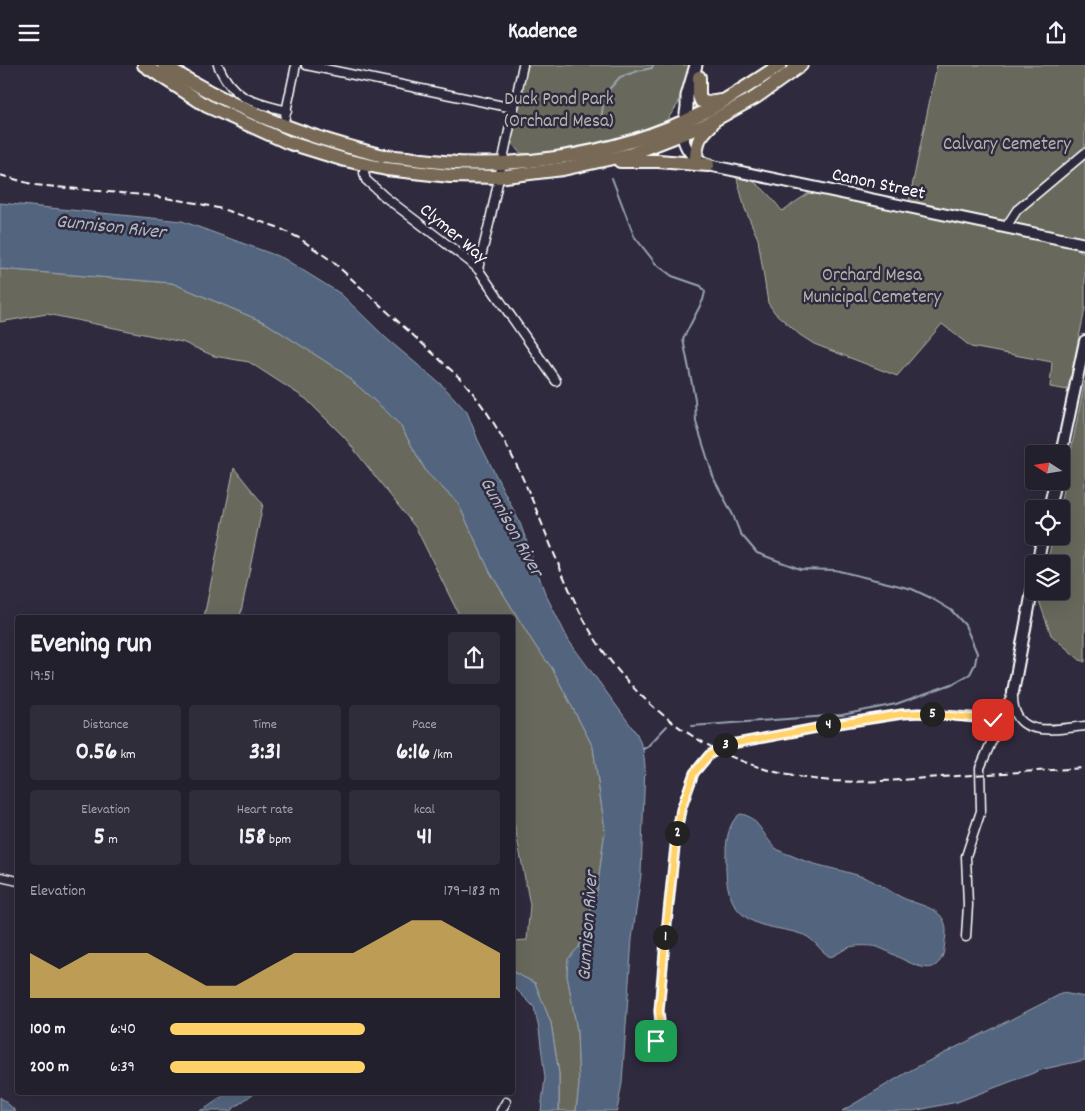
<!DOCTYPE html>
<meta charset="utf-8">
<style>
body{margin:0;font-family:Dekko,sans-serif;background:#2f2d3a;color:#f1f3f6;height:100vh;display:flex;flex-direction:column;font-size:19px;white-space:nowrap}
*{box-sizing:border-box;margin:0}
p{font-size:16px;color:#a3a3aa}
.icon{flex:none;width:28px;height:28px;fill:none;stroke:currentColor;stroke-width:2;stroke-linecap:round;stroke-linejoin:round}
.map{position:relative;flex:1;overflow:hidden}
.drawer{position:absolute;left:15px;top:550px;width:500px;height:480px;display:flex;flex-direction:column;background:#23202e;border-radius:5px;box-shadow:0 5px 20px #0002,0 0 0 1px #403e4a}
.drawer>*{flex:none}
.needle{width:32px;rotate:282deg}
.controls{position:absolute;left:1025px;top:380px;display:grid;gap:10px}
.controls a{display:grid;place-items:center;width:45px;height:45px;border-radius:5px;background:#23202e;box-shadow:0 5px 20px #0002,0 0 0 1px #403e4a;font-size:25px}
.pin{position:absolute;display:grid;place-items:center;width:42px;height:42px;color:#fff;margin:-21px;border-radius:10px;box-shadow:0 2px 8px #0006}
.km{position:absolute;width:25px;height:25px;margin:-12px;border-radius:50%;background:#222;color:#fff;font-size:14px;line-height:25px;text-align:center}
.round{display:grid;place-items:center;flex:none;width:52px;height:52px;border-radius:5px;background:#2f2d3a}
.head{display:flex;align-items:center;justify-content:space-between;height:85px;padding:0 15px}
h1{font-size:28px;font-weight:800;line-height:38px}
.figures{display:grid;grid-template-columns:repeat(3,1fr);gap:8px;height:85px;padding:5px 15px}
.figures div{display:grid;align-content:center;border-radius:5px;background:#2f2d3a;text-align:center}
.figures b{font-size:25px;font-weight:800}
.figures small{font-size:14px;font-weight:400}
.figures p{font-size:14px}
.chart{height:140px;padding:10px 15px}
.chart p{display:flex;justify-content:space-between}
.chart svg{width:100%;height:90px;margin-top:5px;fill:#ffd166;opacity:.7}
ul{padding:0 15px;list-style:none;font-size:16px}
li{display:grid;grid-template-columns:80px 60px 1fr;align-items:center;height:38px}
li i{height:12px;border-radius:6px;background:#ffd166}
header{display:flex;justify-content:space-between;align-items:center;height:65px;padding:0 15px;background:#23202e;font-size:22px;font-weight:800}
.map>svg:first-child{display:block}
.green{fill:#67695b;stroke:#b3b4ad}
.water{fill:#53657e;stroke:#98a3b2}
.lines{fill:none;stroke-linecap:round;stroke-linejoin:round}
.stream{stroke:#98a3b2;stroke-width:2}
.minor-casing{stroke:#fff;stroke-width:11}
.tertiary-casing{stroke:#fff;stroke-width:14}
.secondary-casing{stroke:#fff;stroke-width:15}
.trunk-casing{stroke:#fff;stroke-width:16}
.minor{stroke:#2f2a3d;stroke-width:8}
.tertiary{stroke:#2f2a3d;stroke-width:10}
.secondary{stroke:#2f2a3d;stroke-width:11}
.trunk{stroke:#776954;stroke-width:12}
.rail{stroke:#fff;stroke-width:2;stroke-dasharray:8 4;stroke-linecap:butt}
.route-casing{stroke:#fff;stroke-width:10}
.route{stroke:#ffd166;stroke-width:6}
.labels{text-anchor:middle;stroke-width:5;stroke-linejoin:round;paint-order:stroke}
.park-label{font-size:19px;fill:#b3b4ad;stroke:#2f2a3d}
.street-label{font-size:19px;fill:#fff;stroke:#2f2a3d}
.water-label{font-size:20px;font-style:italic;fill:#b2bac5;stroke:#2f2a3d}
</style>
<header><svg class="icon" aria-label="menu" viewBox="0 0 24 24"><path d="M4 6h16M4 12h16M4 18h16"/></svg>Kadence<svg class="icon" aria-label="share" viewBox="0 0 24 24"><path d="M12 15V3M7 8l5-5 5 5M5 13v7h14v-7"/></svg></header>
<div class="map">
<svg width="1085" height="1046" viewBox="0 0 1085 1046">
<rect width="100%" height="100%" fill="#2f2a3d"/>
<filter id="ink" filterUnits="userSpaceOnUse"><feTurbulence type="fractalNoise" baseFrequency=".02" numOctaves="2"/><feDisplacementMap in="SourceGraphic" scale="10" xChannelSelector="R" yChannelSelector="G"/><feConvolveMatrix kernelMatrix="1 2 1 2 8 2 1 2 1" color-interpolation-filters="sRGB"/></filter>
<g filter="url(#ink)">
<g class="green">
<polygon points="526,0 689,0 678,39 667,55 616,75 595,81 533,89 520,88 513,80 512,63"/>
<polygon points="937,0 1085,0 1085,173 909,136"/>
<path d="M 736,110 C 757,114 769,129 782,146 L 812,126 L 1074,183 L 1085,188 L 1085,244 L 1068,325 L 1050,322 L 1052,297 L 971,282 L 942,259 L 897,311 L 814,279 L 800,270 L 775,248 L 768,238 L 758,174 L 745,144 Z"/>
<polygon points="0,204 172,218 266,258 342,307 385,345 400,360 427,408 458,438 490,507 536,582 552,603 593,682 605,765 597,826 579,882 568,894 567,910 577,965 579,1020 576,1046 559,1046 559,1009 551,958 535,918 513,907 513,876 527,875 530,840 512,747 512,552 460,552 416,463 345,373 306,334 249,297 214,291 182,277 47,249 0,257"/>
<polygon points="1085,316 1085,597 1080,595 1051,570 1039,536 1041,526 1061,526 1061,499 1047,499 1053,471 1061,471 1061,444 1059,444"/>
<polygon points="234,403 263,439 240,552 204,552"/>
</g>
<g class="water">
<polygon points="0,138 182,156 283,193 341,229 386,273 444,322 467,347 478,375 520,458 545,528 569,576 637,669 643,684 645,701 641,810 632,874 622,1018 617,1046 576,1046 579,1020 577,965 567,910 568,894 579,882 597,826 605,765 593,682 552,603 536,582 490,507 458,438 427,408 400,360 385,345 342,307 266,258 172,218 0,204"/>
<path d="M 740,749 C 758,750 764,774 777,784 C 782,788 789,789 795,792 C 815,801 839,804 860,811 C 876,816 887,825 901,832 C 923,843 952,842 945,876 C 944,885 944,894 936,900 C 924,911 891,886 877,882 C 869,880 854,880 847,883 C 841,886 837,890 830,892 C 820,886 815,875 804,870 C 791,865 776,864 762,860 C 727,849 725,819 726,788 C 726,775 729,756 740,749 Z"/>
<polygon points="513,907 535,918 551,958 559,1009 559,1046 541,1046 545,1013 539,964 534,942 513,921"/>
<polygon points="1063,928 1085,932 1085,995 1044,1004 957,1037 913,1046 842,1046 911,1005"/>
<polygon points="228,1028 254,1028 230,1046 199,1046 206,1043"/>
<polygon points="0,1032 16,1046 0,1046"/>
</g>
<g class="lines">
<g class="stream">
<polyline points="601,58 604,30 620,12 638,6 652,3 653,0"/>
<polyline points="612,113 634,171 656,199 672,211 701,221 705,227 703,235 683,274 695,334 696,357 714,414 733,450 740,468 757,488 800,504 835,505 912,524 931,533 951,545 965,560 977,588 975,599 970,609 952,619 896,639 842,650 692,661"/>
<polyline points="643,684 647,682 667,661"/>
</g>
<defs>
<g id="minor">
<path d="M 218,0 C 233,35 253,37 287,46"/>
<polyline points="306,0 513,43"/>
<polyline points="283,61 296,0"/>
<polyline points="365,99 364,108 366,115 385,132 469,196 478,204 556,316"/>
<polyline points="1006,162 1017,145 1085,88"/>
<polyline points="478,204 490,155 523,0"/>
<path d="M 1013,632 C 1013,675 1056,664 1085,661"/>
<polyline points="0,812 18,816"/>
<polyline points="966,872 968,840 966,791 981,746 980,703 1013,627"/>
<polyline points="656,976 661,968 659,946 665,877 676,772 681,745 694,708 709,690 726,680 838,659 902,649 920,648 957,651 982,653 1001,657"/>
<polyline points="501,1046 506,1037"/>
</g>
<g id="tertiary">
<path d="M 682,69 C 686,88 692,91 708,100 L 1085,179"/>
<polyline points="1061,389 1085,276"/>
<polyline points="1049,444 1055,416"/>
<polyline points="1037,499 1043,471"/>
<polyline points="1013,627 1034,516"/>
</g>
<polyline id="secondary" points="684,62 687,42 687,31 696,0"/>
<g id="trunk">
<polyline points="144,0 207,41 287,77 345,95 386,104 450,111 498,112 563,104 631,89 705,60 756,32 801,0"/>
<path d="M 164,0 C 230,43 305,72 380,90 C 389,92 398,92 407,93 C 504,108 614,92 702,48 C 729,34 754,17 780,0"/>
<polyline points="699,12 699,31 701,36 708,38 721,36"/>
<path d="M 696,93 C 697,75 699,72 712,59"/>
<polyline points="620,96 658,96 708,100"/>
</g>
</defs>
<use href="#minor" class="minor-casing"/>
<use href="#tertiary" class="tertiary-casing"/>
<use href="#secondary" class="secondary-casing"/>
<use href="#trunk" class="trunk-casing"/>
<use href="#minor" class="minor"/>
<use href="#tertiary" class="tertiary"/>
<use href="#secondary" class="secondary"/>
<use href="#trunk" class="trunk"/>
<path class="rail" d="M 0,110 L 35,120 L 153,131 L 196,138 L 222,144 L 277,162 L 299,173 L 332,196 L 462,315 C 520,381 540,464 577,541 C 622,636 716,706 822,715 C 861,719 900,715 939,712 C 988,709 1036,706 1085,703"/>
</g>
</g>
<g class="lines" filter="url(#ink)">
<defs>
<polyline id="route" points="656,976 661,968 659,946 665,877 676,772 681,744 694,708 709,690 726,680 838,659 902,649 920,648 993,655"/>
</defs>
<use href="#route" class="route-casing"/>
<use href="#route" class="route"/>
</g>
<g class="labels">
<g class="park-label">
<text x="559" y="39">Duck Pond Park<tspan x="559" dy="22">(Orchard Mesa)</tspan></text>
<text x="1007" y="84">Calvary Cemetery</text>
<text x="872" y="215">Orchard Mesa<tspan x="872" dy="22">Municipal Cemetery</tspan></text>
</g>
<g class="street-label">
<text transform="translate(879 117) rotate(12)" y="7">Canon Street</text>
<text transform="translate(455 167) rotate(40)" y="7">Clymer Way</text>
</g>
<g class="water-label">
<text transform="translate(111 160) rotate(6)" y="7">Gunnison River</text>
<text transform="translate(513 461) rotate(61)" y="7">Gunnison River</text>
<text transform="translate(586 861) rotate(-86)" y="7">Gunnison River</text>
</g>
</g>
</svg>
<div class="controls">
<a><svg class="needle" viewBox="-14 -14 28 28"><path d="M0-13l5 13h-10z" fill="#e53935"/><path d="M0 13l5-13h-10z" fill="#a3a3aa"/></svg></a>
<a><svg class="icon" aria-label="locate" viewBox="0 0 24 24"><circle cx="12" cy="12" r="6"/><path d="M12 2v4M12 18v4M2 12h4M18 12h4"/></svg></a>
<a><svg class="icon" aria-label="layers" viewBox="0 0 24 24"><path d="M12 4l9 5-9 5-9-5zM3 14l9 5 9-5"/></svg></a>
</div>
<div class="pin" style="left:656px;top:976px;background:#1e9e55"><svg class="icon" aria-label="arrive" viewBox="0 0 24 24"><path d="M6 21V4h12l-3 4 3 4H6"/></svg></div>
<div class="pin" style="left:993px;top:655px;background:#d93025"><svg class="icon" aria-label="check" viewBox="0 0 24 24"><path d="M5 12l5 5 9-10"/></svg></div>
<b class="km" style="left:665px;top:872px">1</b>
<b class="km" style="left:677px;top:768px">2</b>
<b class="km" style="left:725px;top:680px">3</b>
<b class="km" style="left:828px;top:660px">4</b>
<b class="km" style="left:932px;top:649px">5</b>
<section class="drawer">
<div class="head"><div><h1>Evening run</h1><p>19:51</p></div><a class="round"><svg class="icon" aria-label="share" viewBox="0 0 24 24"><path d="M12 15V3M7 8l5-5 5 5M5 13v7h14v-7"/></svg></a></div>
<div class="figures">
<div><p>Distance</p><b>0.56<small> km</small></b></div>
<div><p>Time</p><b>3:31</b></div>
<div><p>Pace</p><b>6:16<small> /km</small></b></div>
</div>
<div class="figures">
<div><p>Elevation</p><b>5<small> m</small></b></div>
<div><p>Heart rate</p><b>158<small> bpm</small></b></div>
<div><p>kcal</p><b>41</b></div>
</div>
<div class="chart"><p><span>Elevation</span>179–183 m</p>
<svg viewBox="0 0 160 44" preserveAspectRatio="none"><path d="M0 44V22L10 30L20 22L30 22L40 22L50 30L60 38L70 38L80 30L90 22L100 22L110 22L120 14L130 6L140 6L150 14L160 22V44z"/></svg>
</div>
<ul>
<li><b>100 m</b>6:40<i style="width:59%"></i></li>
<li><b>200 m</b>6:39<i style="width:59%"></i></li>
</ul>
</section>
</div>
